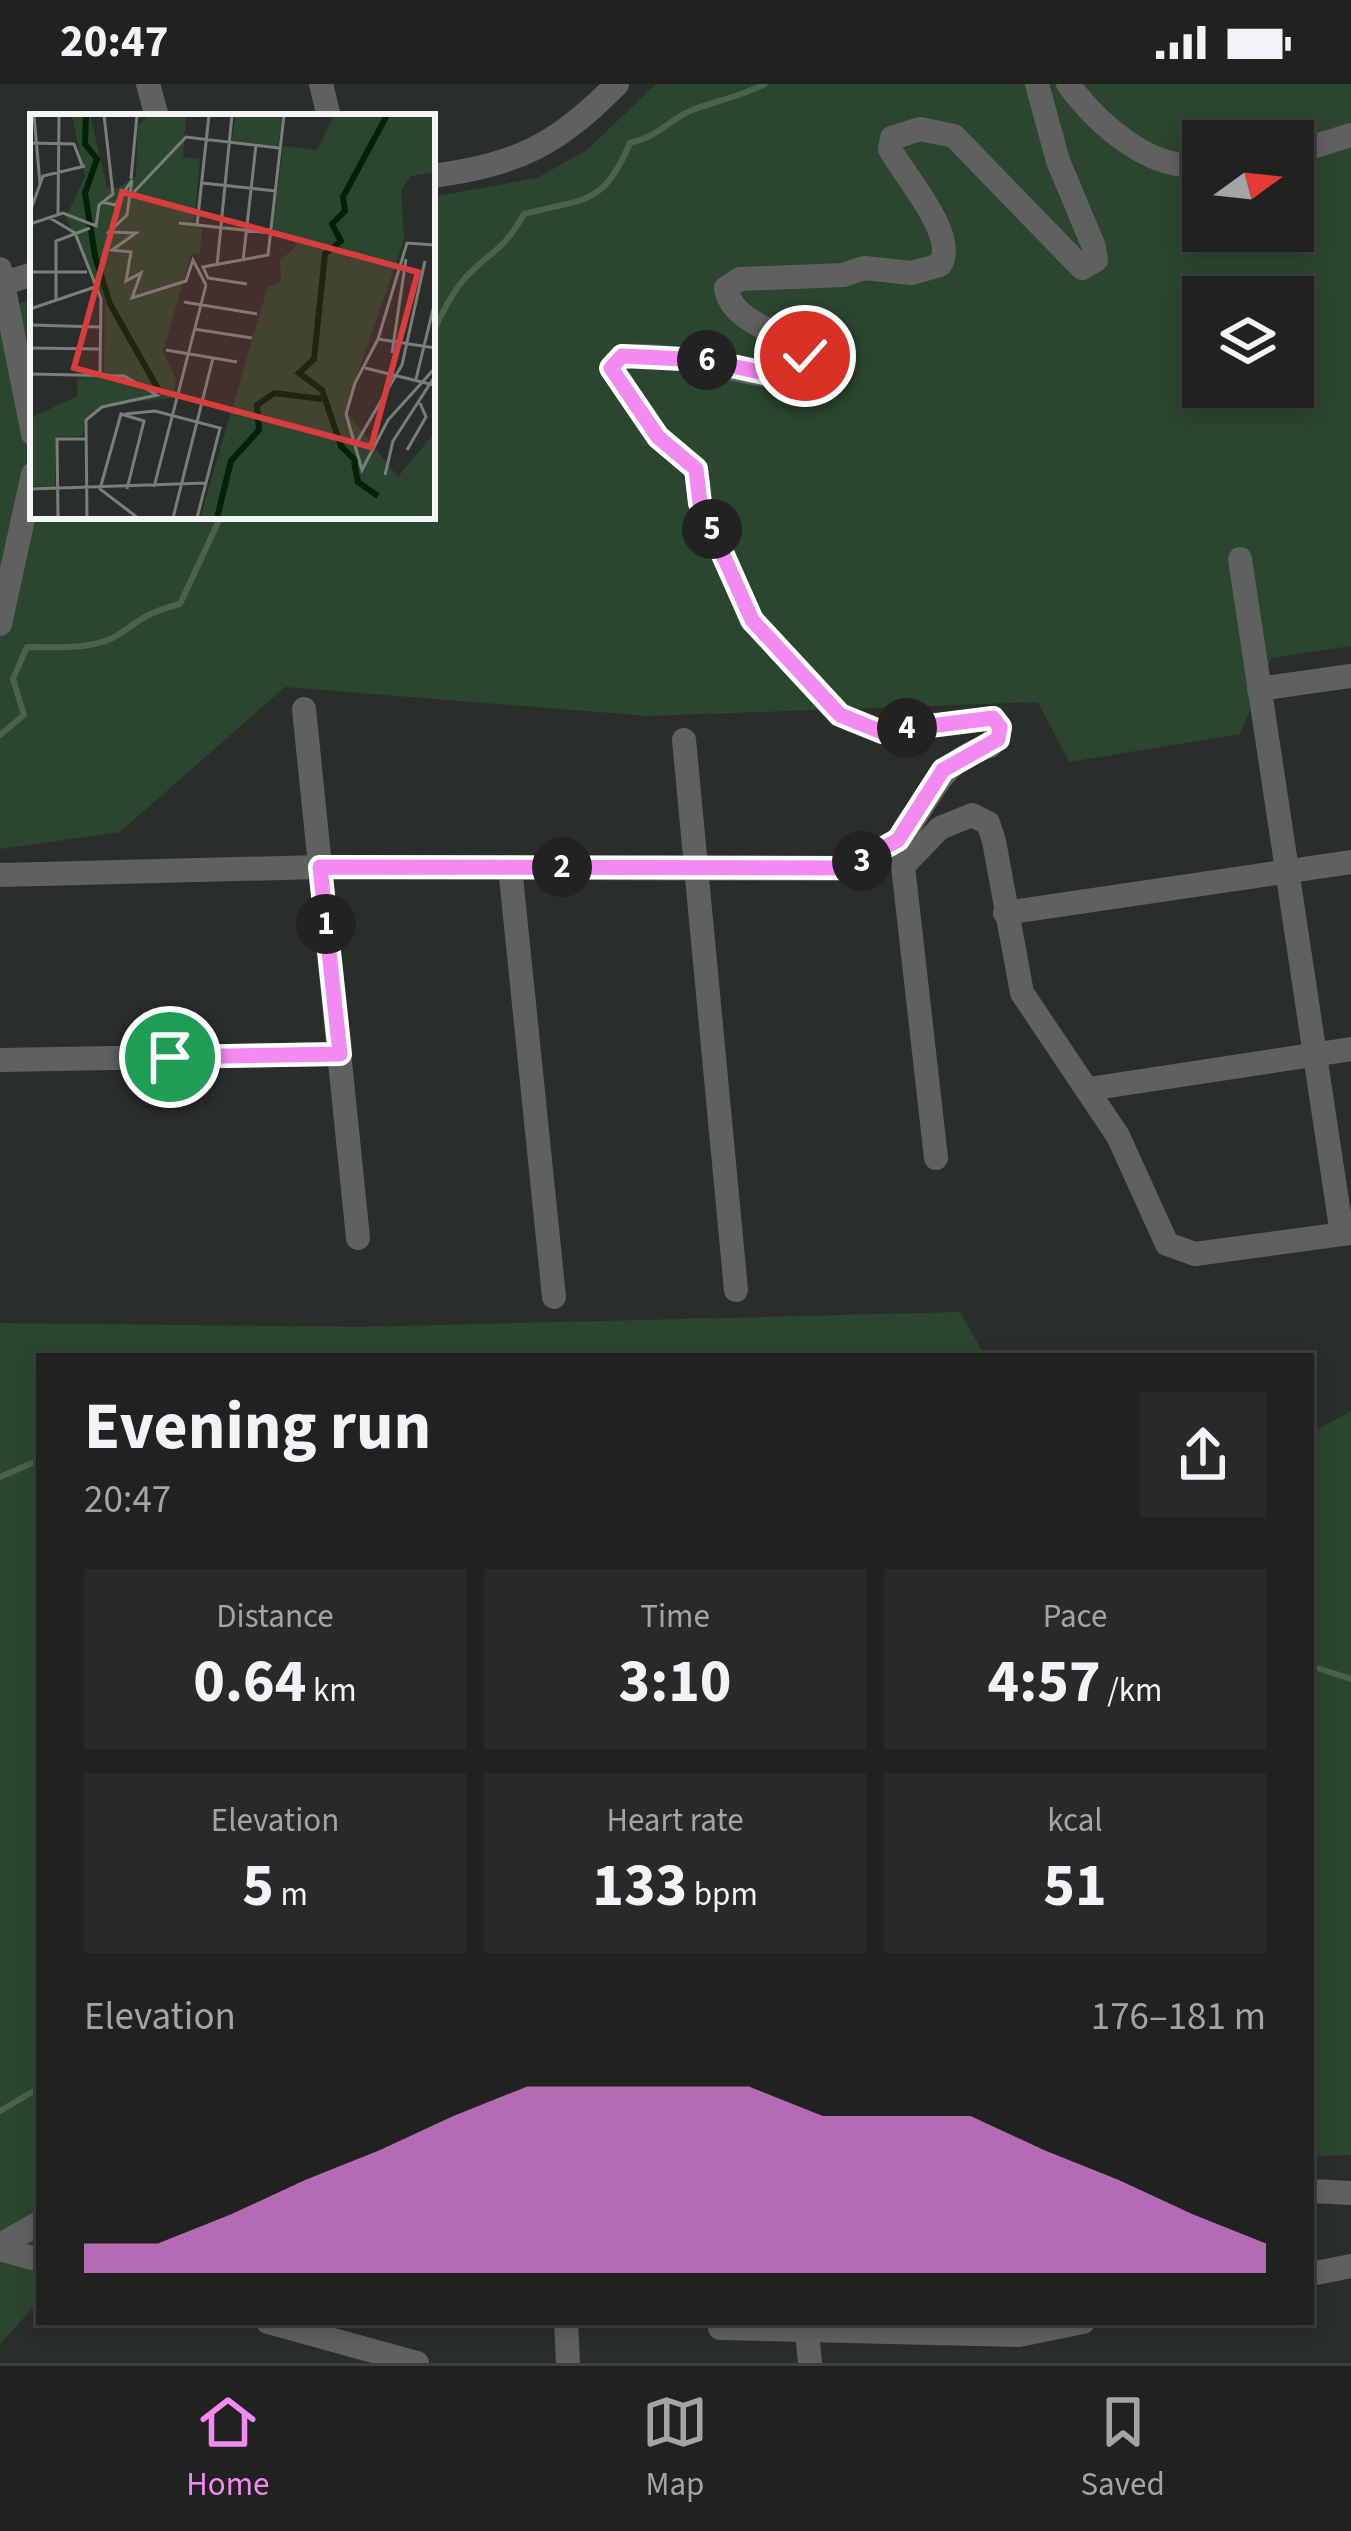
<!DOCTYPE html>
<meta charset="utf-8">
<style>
body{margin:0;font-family:"Source Sans 3",sans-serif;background:#282a29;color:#f1f3f6;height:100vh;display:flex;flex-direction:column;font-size:45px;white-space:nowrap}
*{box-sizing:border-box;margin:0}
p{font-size:39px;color:#a2a4a5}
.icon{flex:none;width:66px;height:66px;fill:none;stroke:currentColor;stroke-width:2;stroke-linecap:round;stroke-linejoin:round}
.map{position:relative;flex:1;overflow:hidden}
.panel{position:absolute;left:36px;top:1269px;width:1278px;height:972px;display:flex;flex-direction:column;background:#202220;border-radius:0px;box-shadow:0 6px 18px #0003,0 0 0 3px #3d3f3e}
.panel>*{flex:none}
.needle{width:78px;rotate:75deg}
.fabs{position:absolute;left:1182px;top:36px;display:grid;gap:24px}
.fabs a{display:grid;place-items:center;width:132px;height:132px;border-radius:0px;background:#202220;box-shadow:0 6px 18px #0003,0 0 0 3px #3d3f3e;font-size:60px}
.pin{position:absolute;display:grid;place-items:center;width:102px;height:102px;color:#fff;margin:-51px;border:6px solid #fff;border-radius:50%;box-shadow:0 3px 12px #0007}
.km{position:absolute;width:60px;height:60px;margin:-30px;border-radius:50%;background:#222;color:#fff;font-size:33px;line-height:60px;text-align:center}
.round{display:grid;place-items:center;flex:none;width:126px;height:126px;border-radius:0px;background:#282a29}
.overview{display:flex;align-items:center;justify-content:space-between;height:204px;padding:0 48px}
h1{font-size:66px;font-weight:700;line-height:90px}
.metrics{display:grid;grid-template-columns:repeat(3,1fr);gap:18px;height:204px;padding:12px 48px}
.metrics div{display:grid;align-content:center;border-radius:0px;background:#282a29;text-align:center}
.metrics b{font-size:60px;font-weight:700}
.metrics small{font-size:33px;font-weight:400}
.metrics p{font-size:33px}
.chart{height:336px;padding:24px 48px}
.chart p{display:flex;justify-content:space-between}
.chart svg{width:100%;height:216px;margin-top:12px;fill:#f38af2;opacity:.7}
.status{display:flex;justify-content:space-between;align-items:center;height:84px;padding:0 60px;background:#202220;direction:ltr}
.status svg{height:33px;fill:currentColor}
.menu{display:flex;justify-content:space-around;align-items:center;height:168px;border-top:3px solid #3d3f3e;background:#202220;font-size:33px;color:#a2a4a5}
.menu a{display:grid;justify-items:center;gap:6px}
.menu .active{color:#f38af2}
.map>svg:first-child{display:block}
.green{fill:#2a462e;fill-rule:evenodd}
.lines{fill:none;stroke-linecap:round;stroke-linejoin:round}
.stream{stroke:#49624c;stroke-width:6}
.minor{stroke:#5f615f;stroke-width:24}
.route-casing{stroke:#fff;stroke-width:24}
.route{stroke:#f38af2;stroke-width:15}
.inset-river{fill:none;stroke:#002305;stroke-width:6}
.inset-road{fill:none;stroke:#7a7e7a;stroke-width:3}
.view{fill:#d93c3c;fill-opacity:0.15;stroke:#d93c3c;stroke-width:6}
.inset-edge{fill:none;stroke:#f2f5f3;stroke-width:6}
</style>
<div class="status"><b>20:47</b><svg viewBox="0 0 49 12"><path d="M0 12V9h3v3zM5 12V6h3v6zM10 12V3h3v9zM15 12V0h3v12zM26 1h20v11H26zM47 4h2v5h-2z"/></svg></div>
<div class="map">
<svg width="1351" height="2279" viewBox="0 0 1351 2279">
<rect width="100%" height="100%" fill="#2a2e2a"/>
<g class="green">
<path d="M 656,0 L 1351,0 L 1351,562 L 1271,574 L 1240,650 L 1069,678 L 1038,618 L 648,632 L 285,603 L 120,748 L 0,765 L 0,228 L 33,214 L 33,432 L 432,432 L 432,113 L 537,94 L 587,66 ZM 1203,57 L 1293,57 L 1293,147 L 1203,147 ZM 1203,213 L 1293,213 L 1293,303 L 1203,303 Z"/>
<polygon points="960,1228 985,1272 39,1272 39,2217 0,2260 0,1239 358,1243"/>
<polygon points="1351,1327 1351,2071 1311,2072 1311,1349"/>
</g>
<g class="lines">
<g class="stream">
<path d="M 432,250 C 443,228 454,203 473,186 C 499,162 505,163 524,130 C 584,114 603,123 630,59 C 661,51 666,38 690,27 C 715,17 740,13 765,0"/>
<path d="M 0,651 L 24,631 L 13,595 L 27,563 C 56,563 96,567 121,549 C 145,532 150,528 180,520 L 221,432"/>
<polyline points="0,1393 39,1376"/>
<polyline points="1311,1582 1351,1595"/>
<polyline points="0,2027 39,2004"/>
</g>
<g class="minor">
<polyline points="148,0 157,33"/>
<polyline points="321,0 329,33"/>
<path d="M 1068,0 C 1097,39 1150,88 1203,81"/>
<polyline points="1293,69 1351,51"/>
<path d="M 432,92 C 518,80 556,62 617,0"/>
<polyline points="0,185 33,350"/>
<polyline points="5,199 33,190"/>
<polyline points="1240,475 1342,1150"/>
<polyline points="0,540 33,390"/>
<polyline points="1259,605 1351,592"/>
<polyline points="304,625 358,1154"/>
<polyline points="684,656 736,1206"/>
<polyline points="510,783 554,1213"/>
<path d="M 847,783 C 864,776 886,769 898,756 C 932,718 936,676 990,662 L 1000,643 L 993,634 L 882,648 L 840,631 L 752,536 L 700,419 L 696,385 L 658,353 L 611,284 L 622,272 C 686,269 740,290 802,297 L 811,291 C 811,249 732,247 726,204 L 740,195 L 843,191 L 864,184 L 912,189 L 940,181 C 959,152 904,92 890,65 L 892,54 L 920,45 L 954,52 L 1082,184 L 1096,176 L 1094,163 L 1058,77 L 1037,0"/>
<polyline points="0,791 320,783 861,785"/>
<polyline points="1005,829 1351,778"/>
<polyline points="0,976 339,970"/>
<polyline points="1089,1005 1351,965"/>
<polyline points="936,1074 903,782 940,744 972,731 988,739 994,757 1022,909 1118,1052 1167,1160 1195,1170 1351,1149"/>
<polyline points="1311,2107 1351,2109"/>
<polyline points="0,2161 39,2139"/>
<polyline points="0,2165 39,2176"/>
<polyline points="1311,2190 1351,2182"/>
<polyline points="268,2238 417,2279"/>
<polyline points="566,2238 568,2279"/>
<polyline points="806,2238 810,2279"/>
<polyline points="720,2244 1019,2251 1083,2238"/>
</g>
</g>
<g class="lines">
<defs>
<polyline id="route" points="170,973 340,970 320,783 847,784 898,756 943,686 998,655 1000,643 993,634 882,648 840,631 752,536 700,419 696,385 658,353 611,284 622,272 704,276 802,297 811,291 805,272"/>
</defs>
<use href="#route" class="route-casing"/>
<use href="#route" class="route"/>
</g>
<g transform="translate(30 30)">
<rect width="405" height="405" fill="#2a2e2a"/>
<path d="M 42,1 L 60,1 L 77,73 L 88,74 L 106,63 L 108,11 L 120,1 L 156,1 L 153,43 L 170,45 L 164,108 L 172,115 L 170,139 L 161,141 L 133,238 L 146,265 L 144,284 L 72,291 L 54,305 L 53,322 L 26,323 L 25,373 L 0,372 L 0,304 L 48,282 L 47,264 L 74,262 L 75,187 L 36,103 L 55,63 ZM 205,1 L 252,1 L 248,32 L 202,27 ZM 304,1 L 405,1 L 405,58 L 381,62 L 371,76 L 374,126 L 315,296 L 368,363 L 405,318 L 405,404 L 170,404 L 238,172 L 251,168 L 250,146 L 266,133 L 263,122 L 242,121 L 253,32 L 287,36 Z" fill="#2a462e"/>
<path class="inset-river" d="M 56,1 L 55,30 L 67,45 L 55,79 L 65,142 L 80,190 L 131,280M 324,348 L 328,368 L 348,382M 328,349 L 311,332 L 292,276 L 269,259 L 284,245 L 295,140 L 311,127 L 302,110 L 315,97 L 313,83 L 357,1M 187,404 L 201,347 L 229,316 L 227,291 L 244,279 L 292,285"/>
<path class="inset-road" d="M 4,1 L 10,70M 0,29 L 44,30 L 52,51M 101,65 L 107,1M 172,69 L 246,77M 104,78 L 156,23 L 249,34M 72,88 L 85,91 L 102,66 L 97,101 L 79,118 L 106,119 L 82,136 L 101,138 L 96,167 L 111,159 L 102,184 L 156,167 L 163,146 L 176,171M 0,98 L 13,62 L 55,52M 28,100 L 29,1M 20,104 L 45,119 L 71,185 L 70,260M 149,109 L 241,119M 0,110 L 33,99 L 66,112 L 69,91 L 83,80 L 74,1M 167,111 L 179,1M 405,131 L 377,129 L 348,225 L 325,269 L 316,300 L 332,356 L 358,306 L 405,254M 213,147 L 226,31M 187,152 L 202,1M 0,158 L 57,158M 217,170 L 178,164 L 173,153 L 238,141 L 254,1M 26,186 L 26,127 L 60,114M 154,188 L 227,200M 0,195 L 65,173M 0,211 L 70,213M 164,215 L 222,224M 348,225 L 405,234M 0,234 L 69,235M 136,236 L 207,248M 362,239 L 376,145M 335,254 L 404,271M 0,260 L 94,262 L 127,281 L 72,293 L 56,306 L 57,404M 386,265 L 405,187M 95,300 L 125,297 L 190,314 L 167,404M 327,328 L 372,251 L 395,147M 377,336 L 396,303 L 390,289M 355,361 L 363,327 L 405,262M 124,373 L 176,171M 0,375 L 176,369M 97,375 L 114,307 L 91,300 L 70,375 L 108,404M 28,404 L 27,325 L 56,325M 143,404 L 183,244"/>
<path class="view" d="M 92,78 L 388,158 L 341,333 L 44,254 Z"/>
<rect width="405" height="405" class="inset-edge"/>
</g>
</svg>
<div class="fabs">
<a><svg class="needle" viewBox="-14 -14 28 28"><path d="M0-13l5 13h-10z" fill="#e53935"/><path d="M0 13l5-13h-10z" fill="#a2a4a5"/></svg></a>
<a><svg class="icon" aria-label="layers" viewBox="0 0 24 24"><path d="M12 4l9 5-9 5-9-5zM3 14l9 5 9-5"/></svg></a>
</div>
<div class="pin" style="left:170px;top:973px;background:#1e9e55"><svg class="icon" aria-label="arrive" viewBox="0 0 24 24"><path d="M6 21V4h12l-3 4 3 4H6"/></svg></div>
<div class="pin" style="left:805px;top:272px;background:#d93025"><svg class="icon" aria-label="check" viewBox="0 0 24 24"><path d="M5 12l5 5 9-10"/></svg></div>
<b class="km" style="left:326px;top:840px">1</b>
<b class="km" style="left:562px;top:783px">2</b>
<b class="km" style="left:862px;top:777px">3</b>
<b class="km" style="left:907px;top:644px">4</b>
<b class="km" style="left:712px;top:445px">5</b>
<b class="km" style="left:707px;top:276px">6</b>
<section class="panel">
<div class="overview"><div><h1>Evening run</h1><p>20:47</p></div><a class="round"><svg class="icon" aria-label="share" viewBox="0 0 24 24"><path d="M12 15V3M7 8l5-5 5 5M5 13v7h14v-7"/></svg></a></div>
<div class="metrics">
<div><p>Distance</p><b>0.64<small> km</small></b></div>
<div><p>Time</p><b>3:10</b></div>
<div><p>Pace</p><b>4:57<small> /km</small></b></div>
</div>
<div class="metrics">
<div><p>Elevation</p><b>5<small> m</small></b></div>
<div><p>Heart rate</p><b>133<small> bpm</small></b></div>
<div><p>kcal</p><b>51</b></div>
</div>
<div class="chart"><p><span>Elevation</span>176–181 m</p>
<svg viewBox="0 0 160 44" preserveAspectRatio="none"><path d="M0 44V38L10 38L20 32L30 25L40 19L50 12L60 6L70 6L80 6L90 6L100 12L110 12L120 12L130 19L140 25L150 32L160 38V44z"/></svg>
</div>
</section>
</div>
<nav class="menu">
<a class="active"><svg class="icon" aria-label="home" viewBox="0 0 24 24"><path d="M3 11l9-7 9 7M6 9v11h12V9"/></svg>Home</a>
<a><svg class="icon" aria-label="map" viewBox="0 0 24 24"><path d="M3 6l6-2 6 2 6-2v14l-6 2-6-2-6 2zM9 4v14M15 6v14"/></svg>Map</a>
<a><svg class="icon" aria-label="saved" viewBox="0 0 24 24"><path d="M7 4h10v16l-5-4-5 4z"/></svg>Saved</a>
</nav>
